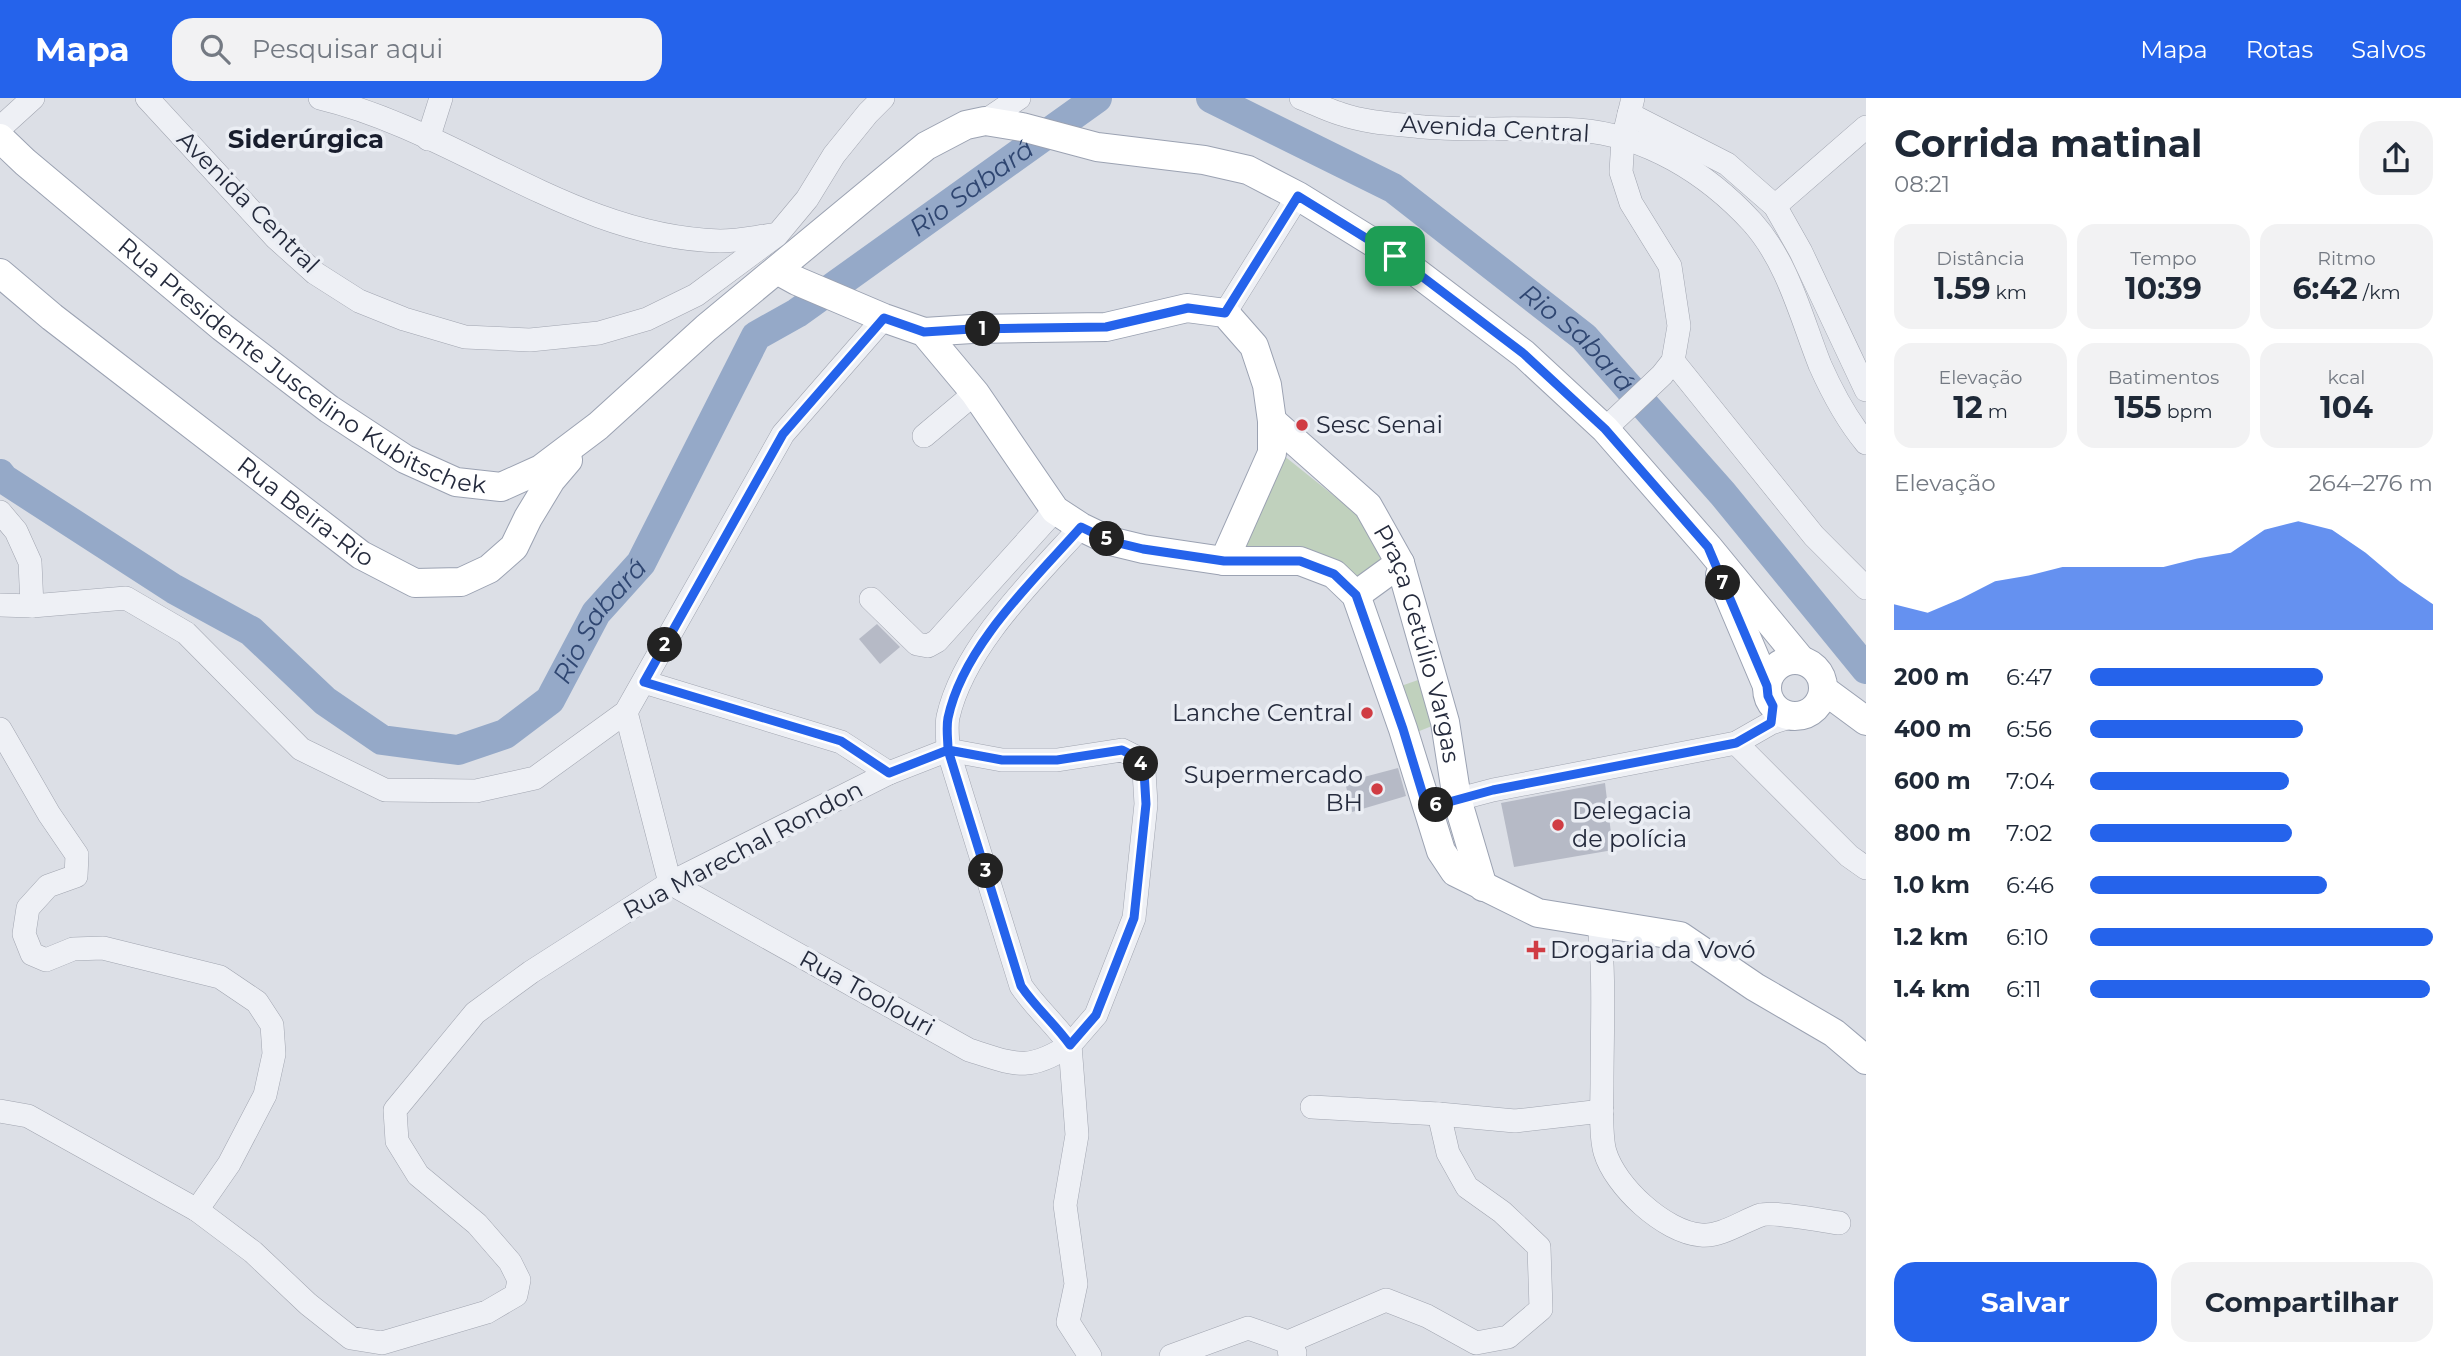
<!DOCTYPE html>
<html lang="pt">
<meta charset="utf-8">
<style>
body{margin:0;font-family:Montserrat,sans-serif;background:#f2f2f3;color:#1f2937;height:100vh;display:flex;flex-direction:column;font-size:26px;white-space:nowrap}
*{box-sizing:border-box;margin:0}
p{font-size:23px;color:#747a83}
.icon{flex:none;width:38px;height:38px;fill:none;stroke:currentColor;stroke-width:2;stroke-linecap:round;stroke-linejoin:round}
.map{position:relative;flex:1;overflow:hidden}
.drawer{display:flex;flex-direction:column;background:#fff;width:595px}
.drawer>*{flex:none}
.pin{position:absolute;display:grid;place-items:center;width:60px;height:60px;color:#fff;margin:-30px;border-radius:14px;box-shadow:0 4px 10px #0006}
.km{position:absolute;width:35px;height:35px;margin:-18px;border-radius:50%;background:#222;color:#fff;font-size:19px;line-height:35px;text-align:center}
.round{display:grid;place-items:center;flex:none;width:74px;height:74px;border-radius:21px;background:#f2f2f3}
.summary{display:flex;align-items:center;justify-content:space-between;height:119px;padding:0 28px}
h1{font-size:38px;font-weight:700;line-height:52px}
.metrics{display:grid;grid-template-columns:repeat(3,1fr);gap:10px;height:119px;padding:7px 28px}
.metrics div{display:grid;align-content:center;border-radius:18px;background:#f2f2f3;text-align:center}
.metrics b{font-size:30px;font-weight:700}
.metrics small{font-size:19px;font-weight:400}
.metrics p{font-size:19px}
.chart{height:196px;padding:14px 28px}
.chart p{display:flex;justify-content:space-between}
.chart svg{width:100%;height:126px;margin-top:7px;fill:#2563eb;opacity:.7}
.button{display:flex;gap:14px;margin-top:auto;padding:14px 28px}
.button a{flex:1;height:80px;border-radius:21px;background:#2563eb;color:#fff;font-size:28px;font-weight:700;line-height:80px;text-align:center}
.button a+a{background:#f2f2f3;color:#1f2937}
ul{padding:0 28px;list-style:none;font-size:23px}
li{display:grid;grid-template-columns:112px 84px 1fr;align-items:center;height:52px}
li i{height:18px;border-radius:9px;background:#2563eb}
header{display:flex;align-items:center;gap:42px;box-sizing:border-box;height:98px;padding:0 35px;background:#2563eb;color:#fff}
header strong{font-size:33px}
nav{display:flex;gap:38px;margin-inline-start:auto;font-size:24px}
.search{width:490px;height:63px;background:#f2f2f3;display:flex;align-items:center;gap:18px;box-sizing:border-box;padding:0 24px;border-radius:21px;color:#747a83;font-size:26px}
main{display:flex;flex:1;min-height:0}
.map>svg:first-child{display:block}
.green{fill:#c0d1bd}
.lines{fill:none;stroke-linecap:round;stroke-linejoin:round}
.river{stroke:#95a9c8;stroke-width:30}
.building{fill:#b6bac6}
.minor-casing{stroke:#a1a5b0;stroke-width:24}
.major-casing{stroke:#9ba2b2;stroke-width:30}
.minor{stroke:#eef0f5;stroke-width:23}
.major{stroke:#fff;stroke-width:28}
.route-casing{stroke:#fff;stroke-width:14}
.route{stroke:#2563eb;stroke-width:9}
.poi-dot{fill:#d03c43;stroke:#ebeef4;stroke-width:2.5}
.labels{text-anchor:middle;stroke-width:7;stroke-linejoin:round;paint-order:stroke}
.street-label{font-size:24px;fill:#252b3d;stroke:#ebeef4}
.poi-label{font-size:24px;fill:#252b3d;stroke:#ebeef4;text-anchor:start}
.neighbourhood-label{font-size:26px;font-weight:bold;fill:#181d2d;stroke:#ebeef4}
.water-label{font-size:26px;font-style:italic;fill:#2f4671;stroke:#ebeef4}
</style>
<header>
<strong>Mapa</strong>
<div class="search"><svg class="icon" aria-label="search" viewBox="0 0 24 24"><circle cx="10" cy="10" r="6"/><path d="M15 15l6 6"/></svg>Pesquisar aqui</div>
<nav><a>Mapa</a><a>Rotas</a><a>Salvos</a></nav>
</header>
<main>
<div class="map">
<svg width="1866" height="1258" viewBox="0 0 1866 1258">
<rect width="100%" height="100%" fill="#dcdfe6"/>
<g class="green">
<polygon points="1283,357 1358,417 1388,460 1357,491 1238,450"/>
<polygon points="1418,582 1432,628 1417,634 1401,588"/>
</g>
<g class="lines">
<g class="river">
<path id="s1" d="M 1211,0 L 1393,90 L 1584,239 L 1723,396 L 1866,571"/>
<path id="s2" d="M 0,376 L 4,381 L 174,491 L 251,533 L 325,603 L 382,642 L 458,652 L 505,636 L 550,602 L 596,515 L 641,465 L 756,238 L 797,215 L 1097,0"/>
</g>
</g>
<g class="building">
<polygon points="877,526 900,549 880,566 859,541"/>
<polygon points="1398,670 1406,698 1352,714 1345,684"/>
<polygon points="1605,685 1613,752 1514,769 1501,705"/>
</g>
<g class="lines">
<defs>
<g id="minor">
<polyline points="147,0 276,140 315,175 359,203 404,221 465,239 530,242 599,235 647,221 696,197 777,137 807,101 834,57 868,15 883,0"/>
<path d="M 320,0 C 458,33 573,139 720,143 C 738,143 756,139 773,137"/>
<path d="M 1301,0 C 1314,5 1327,12 1341,16 C 1367,25 1397,26 1424,29 C 1475,33 1527,29 1578,32 C 1646,37 1707,75 1752,124 C 1788,164 1801,219 1820,267 C 1832,294 1847,322 1866,345"/>
<polyline points="1629,16 1727,66 1775,108 1801,154 1866,292"/>
<polyline points="985,23 1019,0"/>
<polyline points="0,30 33,0"/>
<polyline points="428,41 441,0"/>
<polyline points="1775,108 1866,29"/>
<polyline points="1225,215 1298,98"/>
<polyline points="1673,263 1814,438 1866,490"/>
<polyline points="1605,331 1662,277 1673,263 1679,228 1670,168 1631,105 1621,74 1623,41 1633,0"/>
<polyline points="924,338 975,295"/>
<polyline points="0,414 16,433 30,464 32,508"/>
<polyline points="871,501 917,546 928,548 937,543 1055,412"/>
<polyline points="0,507 32,508 126,500 186,535 301,651 385,692 476,693 535,680 626,614 783,336 884,220"/>
<polyline points="644,584 841,644 889,675"/>
<path d="M 626,614 L 670,785 L 969,952 C 1014,966 1027,975 1070,947 C 1055,926 1036,910 1021,888 L 948,652 C 948,642 946,629 948,619 C 964,548 1034,481 1081,429"/>
<polyline points="0,631 49,716 77,757 76,778 48,788 28,810 24,836 32,856 46,862 73,851 103,850 220,879 257,904 272,927 274,956 265,997 229,1066 197,1112"/>
<polyline points="1736,645 1849,758 1866,770"/>
<polyline points="1440,706 1493,692 1736,645 1771,625 1793,618"/>
<path d="M 1599,826 C 1605,878 1602,932 1602,985 C 1602,1003 1600,1037 1605,1054 C 1615,1088 1664,1134 1701,1137 C 1721,1139 1743,1123 1761,1117 C 1772,1113 1824,1123 1839,1125"/>
<polyline points="1312,1009 1439,1016 1515,1023 1602,1013"/>
<polyline points="0,1013 28,1018 197,1112 253,1154 308,1206 351,1240 382,1245 487,1214 516,1197 519,1182 510,1164 477,1126 418,1077 397,1043 395,1012 475,915 531,874 670,785 889,675 948,652 1002,662 1057,662 1122,652 1136,659 1144,673 1146,706 1134,820 1096,917 1070,947 1077,1037 1065,1107 1076,1186 1068,1224 1090,1258"/>
<polyline points="1171,1258 1248,1230 1288,1244 1295,1255"/>
<polyline points="1290,1258 1288,1244 1386,1202 1427,1218 1476,1245 1508,1239 1541,1211 1539,1149 1502,1114 1467,1089 1448,1055 1439,1016"/>
</g>
<g id="major">
<path id="s3" d="M 0,40 L 25,64 L 222,229 L 329,311 L 405,361 L 456,384 L 501,389 L 541,371 L 598,328 L 706,230 L 926,48 L 966,27 L 985,23 L 1022,29 L 1097,49 L 1204,62 L 1248,72 L 1298,98 L 1395,158 L 1524,256 L 1605,331 L 1708,449 L 1801,562"/>
<polyline points="777,172 797,183 884,220 924,234 975,295 1055,412 1081,429 1110,443 1143,451 1224,463 1300,463 1334,476 1356,497 1403,631 1441,753 1455,774 1538,815 1680,838 1755,889 1834,935 1866,962"/>
<path id="s4" d="M 0,175 L 52,219 L 361,457 L 415,485 L 461,484 L 489,471 L 514,449 L 528,420 L 551,382 L 568,362"/>
<polyline points="924,234 972,231 1106,229 1187,210 1225,215 1254,248 1267,287 1272,323 1272,355 1224,463"/>
<path id="s5" d="M 1272,323 L 1368,408 L 1400,465 L 1445,624 L 1457,701 L 1483,789"/>
<polyline points="1720,477 1767,588"/>
<polyline points="1356,497 1400,465"/>
<circle cx="1795" cy="590" r="28"/>
<polyline points="1824,592 1866,623"/>
</g>
</defs>
<use href="#minor" class="minor-casing"/>
<use href="#major" class="major-casing"/>
<use href="#minor" class="minor"/>
<use href="#major" class="major"/>
</g>
<g class="lines">
<defs>
<path id="route" d="M 1395,158 L 1298,98 L 1225,215 L 1188,210 L 1106,229 L 972,231 L 924,234 L 884,220 L 783,336 L 644,584 L 841,643 L 889,675 L 948,652 L 1021,888 C 1036,910 1055,926 1070,947 L 1096,917 L 1134,820 L 1146,706 L 1144,673 L 1136,659 L 1122,652 L 1057,662 L 1002,662 L 948,652 C 948,642 946,630 948,620 C 963,548 1034,482 1081,429 L 1110,443 L 1143,451 L 1224,463 L 1300,463 L 1334,476 L 1356,497 L 1403,631 L 1427,710 L 1493,692 L 1736,645 L 1771,625 L 1773,608 L 1768,598 L 1767,588 L 1708,449 L 1605,331 L 1524,256 L 1395,158"/>
</defs>
<use href="#route" class="route-casing"/>
<use href="#route" class="route"/>
</g>
<g class="poi-dot">
<circle cx="1302" cy="327" r="7"/>
<circle cx="1367" cy="615" r="7"/>
<circle cx="1377" cy="691" r="7"/>
<circle cx="1558" cy="727" r="7"/>
<path d="M1532.5 841.5h7v7h7v7h-7v7h-7v-7h-7v-7h7z"/>
</g>
<g class="labels">
<g class="street-label">
<text transform="translate(1495 31) rotate(3)" y="8">Avenida Central</text>
<text transform="translate(248 104) rotate(45)" y="8">Avenida Central</text>
<text dy="8" stroke="none"><textPath href="#s3" startOffset="382">Rua Presidente Juscelino Kubitschek</textPath></text>
<text dy="8" stroke="none"><textPath href="#s4" startOffset="388">Rua Beira-Rio</textPath></text>
<text dy="8" stroke="none"><textPath href="#s5" startOffset="276">Praça Getúlio Vargas</textPath></text>
<text transform="translate(743 752) rotate(-28)" y="8">Rua Marechal Rondon</text>
<text transform="translate(867 895) rotate(29)" y="8">Rua Toolouri</text>
</g>
<g class="poi-label">
<text x="1316" y="335">Sesc Senai</text>
<text x="1353" y="623" text-anchor="end">Lanche Central</text>
<text x="1363" y="685" text-anchor="end">Supermercado<tspan x="1363" dy="28">BH</tspan></text>
<text x="1572" y="721">Delegacia<tspan x="1572" dy="28">de polícia</tspan></text>
<text x="1550" y="860">Drogaria da Vovó</text>
</g>
<g class="neighbourhood-label">
<text x="306" y="50">Siderúrgica</text>
</g>
<g class="water-label">
<text dy="9" stroke="none"><textPath href="#s2" startOffset="1332">Rio Sabará</textPath></text>
<text dy="9" stroke="none"><textPath href="#s1" startOffset="441">Rio Sabará</textPath></text>
<text dy="9" stroke="none"><textPath href="#s2" startOffset="744">Rio Sabará</textPath></text>
</g>
</g>
</svg>
<div class="pin" style="left:1395px;top:158px;background:#1e9e55"><svg class="icon" aria-label="arrive" viewBox="0 0 24 24"><path d="M6 21V4h12l-3 4 3 4H6"/></svg></div>
<b class="km" style="left:983px;top:231px">1</b>
<b class="km" style="left:665px;top:547px">2</b>
<b class="km" style="left:986px;top:773px">3</b>
<b class="km" style="left:1141px;top:666px">4</b>
<b class="km" style="left:1107px;top:441px">5</b>
<b class="km" style="left:1436px;top:707px">6</b>
<b class="km" style="left:1723px;top:485px">7</b>
</div>
<section class="drawer">
<div class="summary"><div><h1>Corrida matinal</h1><p>08:21</p></div><a class="round"><svg class="icon" aria-label="share" viewBox="0 0 24 24"><path d="M12 15V3M7 8l5-5 5 5M5 13v7h14v-7"/></svg></a></div>
<div class="metrics">
<div><p>Distância</p><b>1.59<small> km</small></b></div>
<div><p>Tempo</p><b>10:39</b></div>
<div><p>Ritmo</p><b>6:42<small> /km</small></b></div>
</div>
<div class="metrics">
<div><p>Elevação</p><b>12<small> m</small></b></div>
<div><p>Batimentos</p><b>155<small> bpm</small></b></div>
<div><p>kcal</p><b>104</b></div>
</div>
<div class="chart"><p><span>Elevação</span>264–276 m</p>
<svg viewBox="0 0 160 44" preserveAspectRatio="none"><path d="M0 44V35L10 38L20 33L30 27L40 25L50 22L60 22L70 22L80 22L90 19L100 17L110 9L120 6L130 9L140 17L150 27L160 35V44z"/></svg>
</div>
<ul>
<li><b>200 m</b>6:47<i style="width:68%"></i></li>
<li><b>400 m</b>6:56<i style="width:62%"></i></li>
<li><b>600 m</b>7:04<i style="width:58%"></i></li>
<li><b>800 m</b>7:02<i style="width:59%"></i></li>
<li><b>1.0 km</b>6:46<i style="width:69%"></i></li>
<li><b>1.2 km</b>6:10<i style="width:100%"></i></li>
<li><b>1.4 km</b>6:11<i style="width:99%"></i></li>
</ul>
<div class="button"><a>Salvar</a><a>Compartilhar</a></div>
</section>
</main>
